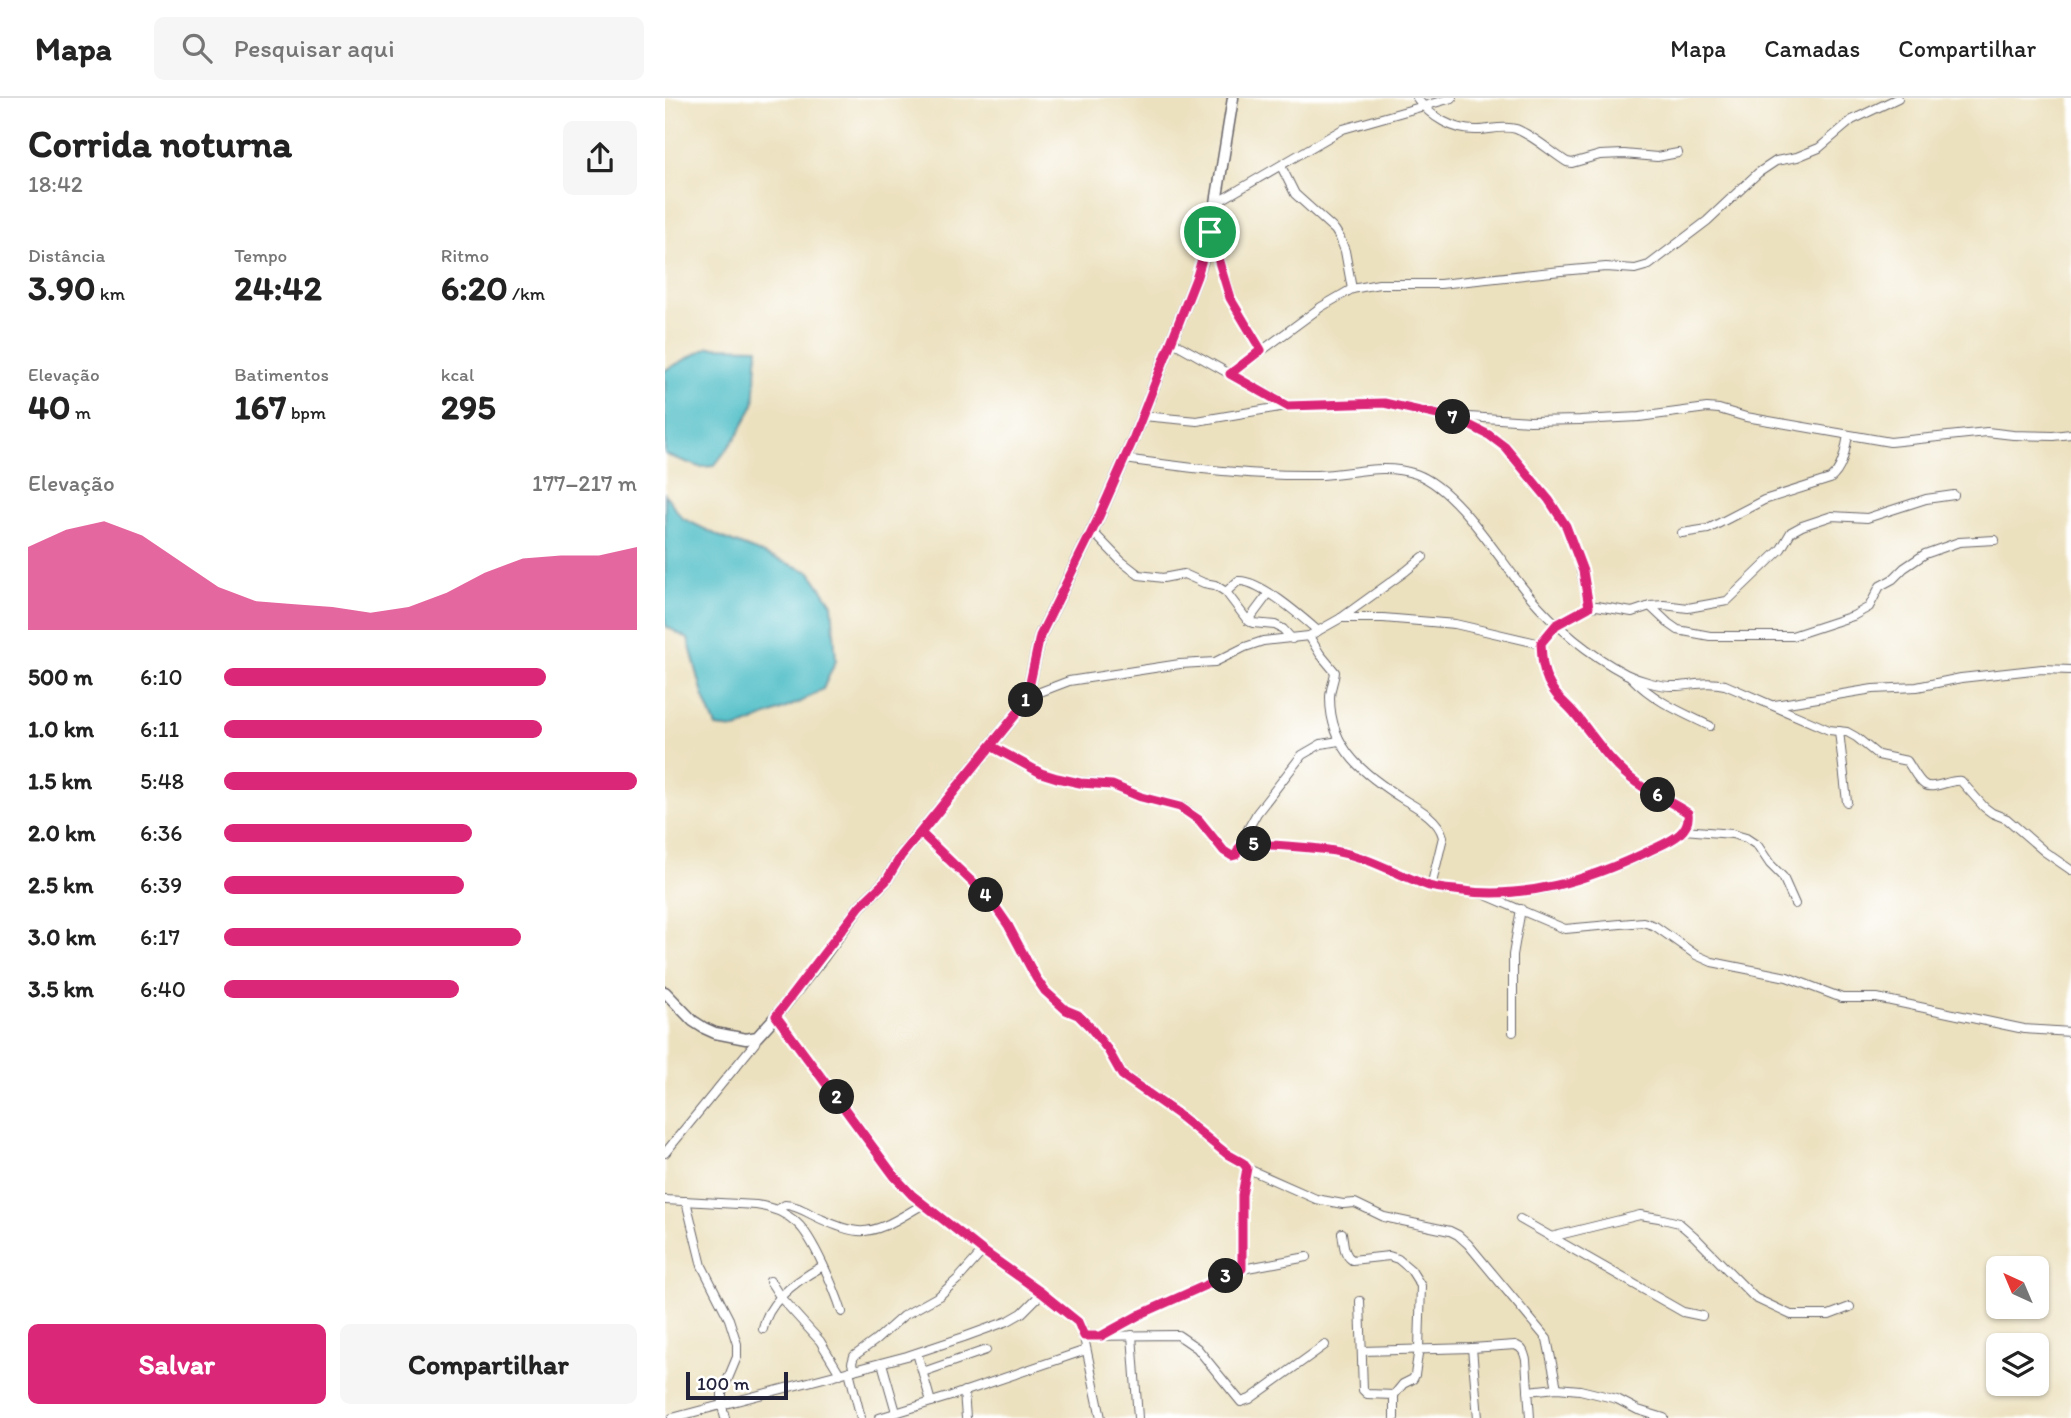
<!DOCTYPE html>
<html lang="pt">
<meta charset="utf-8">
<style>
body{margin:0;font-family:Itim,sans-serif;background:#f6f6f6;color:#222;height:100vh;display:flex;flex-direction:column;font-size:26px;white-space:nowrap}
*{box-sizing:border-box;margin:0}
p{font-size:23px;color:#767676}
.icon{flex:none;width:38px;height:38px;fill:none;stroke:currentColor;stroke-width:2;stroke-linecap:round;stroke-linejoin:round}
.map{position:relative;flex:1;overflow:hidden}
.details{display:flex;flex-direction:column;background:#fff;width:665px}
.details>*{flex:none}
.needle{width:46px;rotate:316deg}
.buttons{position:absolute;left:1321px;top:1158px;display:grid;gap:14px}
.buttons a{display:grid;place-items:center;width:63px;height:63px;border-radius:10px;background:#fff;box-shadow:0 2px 5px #0004;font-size:35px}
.scale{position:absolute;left:21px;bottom:18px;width:102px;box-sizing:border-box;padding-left:7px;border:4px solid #22223b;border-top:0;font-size:19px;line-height:24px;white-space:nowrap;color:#22223b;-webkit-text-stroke:5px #fff;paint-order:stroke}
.pin{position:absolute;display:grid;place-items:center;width:60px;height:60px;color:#fff;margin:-30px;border:4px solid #fff;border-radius:50%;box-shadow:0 2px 7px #0007}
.km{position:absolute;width:35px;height:35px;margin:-18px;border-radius:50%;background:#222;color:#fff;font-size:19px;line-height:35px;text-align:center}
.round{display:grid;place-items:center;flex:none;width:74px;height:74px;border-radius:10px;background:#f6f6f6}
.headline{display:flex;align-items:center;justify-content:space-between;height:119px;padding:0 28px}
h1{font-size:38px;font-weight:700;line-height:52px}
.figures{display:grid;grid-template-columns:repeat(3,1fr);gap:10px;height:119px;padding:7px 28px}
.figures div{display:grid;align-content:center}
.figures b{font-size:35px;font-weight:700}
.figures small{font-size:19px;font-weight:400}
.figures p{font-size:19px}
.chart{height:196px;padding:14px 28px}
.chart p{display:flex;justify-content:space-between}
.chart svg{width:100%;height:126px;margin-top:7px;fill:#db2777;opacity:.7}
.primary-button{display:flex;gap:14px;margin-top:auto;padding:14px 28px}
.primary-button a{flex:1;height:80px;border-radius:10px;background:#db2777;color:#fff;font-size:28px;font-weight:700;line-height:80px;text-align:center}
.primary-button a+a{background:#f6f6f6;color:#222}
ul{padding:0 28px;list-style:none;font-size:23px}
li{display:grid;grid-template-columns:112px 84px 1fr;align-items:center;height:52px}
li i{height:18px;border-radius:9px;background:#db2777}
header{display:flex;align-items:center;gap:42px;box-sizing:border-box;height:98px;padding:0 35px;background:#fff;border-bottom:2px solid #e0e0e0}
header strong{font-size:33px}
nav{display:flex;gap:38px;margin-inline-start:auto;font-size:24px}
.search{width:490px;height:63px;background:#f6f6f6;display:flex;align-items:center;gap:18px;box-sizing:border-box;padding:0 24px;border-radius:10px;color:#767676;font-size:26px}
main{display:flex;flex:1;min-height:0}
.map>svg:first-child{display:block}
.water{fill:#52bfc8;stroke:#3a7082;stroke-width:2}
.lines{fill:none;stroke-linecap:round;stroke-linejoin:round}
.street-casing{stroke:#696569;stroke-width:10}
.secondary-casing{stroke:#696569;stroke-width:13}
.street{stroke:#fff;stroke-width:8}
.secondary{stroke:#fff;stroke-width:10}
.route-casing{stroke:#fff;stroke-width:14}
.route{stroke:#db2777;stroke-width:9}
</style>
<header>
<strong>Mapa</strong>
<div class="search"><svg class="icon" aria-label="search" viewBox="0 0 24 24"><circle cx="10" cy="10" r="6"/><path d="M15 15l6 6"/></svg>Pesquisar aqui</div>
<nav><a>Mapa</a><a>Camadas</a><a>Compartilhar</a></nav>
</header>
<main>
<section class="details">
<div class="headline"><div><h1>Corrida noturna</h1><p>18:42</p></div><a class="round"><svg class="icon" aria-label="share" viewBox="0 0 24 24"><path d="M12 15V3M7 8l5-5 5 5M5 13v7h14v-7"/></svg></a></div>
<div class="figures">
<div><p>Distância</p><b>3.90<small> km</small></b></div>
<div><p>Tempo</p><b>24:42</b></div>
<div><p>Ritmo</p><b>6:20<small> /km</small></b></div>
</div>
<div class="figures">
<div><p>Elevação</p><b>40<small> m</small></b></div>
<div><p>Batimentos</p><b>167<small> bpm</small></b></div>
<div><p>kcal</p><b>295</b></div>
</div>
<div class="chart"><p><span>Elevação</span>177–217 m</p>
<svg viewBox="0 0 160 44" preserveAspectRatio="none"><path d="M0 44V15L10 9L20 6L30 11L40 20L50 29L60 34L70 35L80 36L90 38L100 36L110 31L120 24L130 19L140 18L150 18L160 15V44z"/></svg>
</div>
<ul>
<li><b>500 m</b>6:10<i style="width:78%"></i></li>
<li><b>1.0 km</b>6:11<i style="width:77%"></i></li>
<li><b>1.5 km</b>5:48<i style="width:100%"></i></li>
<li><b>2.0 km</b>6:36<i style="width:60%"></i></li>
<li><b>2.5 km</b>6:39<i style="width:58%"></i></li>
<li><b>3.0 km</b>6:17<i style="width:72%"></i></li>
<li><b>3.5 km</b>6:40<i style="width:57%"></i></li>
</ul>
<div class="primary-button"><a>Salvar</a><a>Compartilhar</a></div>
</section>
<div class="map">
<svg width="1406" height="1320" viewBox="0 0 1406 1320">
<rect width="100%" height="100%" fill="#fff"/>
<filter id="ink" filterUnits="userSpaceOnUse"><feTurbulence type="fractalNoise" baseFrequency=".0143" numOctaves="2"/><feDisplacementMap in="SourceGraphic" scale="14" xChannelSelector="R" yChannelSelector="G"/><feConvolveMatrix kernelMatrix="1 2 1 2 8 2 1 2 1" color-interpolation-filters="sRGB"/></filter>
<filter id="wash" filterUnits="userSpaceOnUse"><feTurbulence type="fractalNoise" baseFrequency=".00686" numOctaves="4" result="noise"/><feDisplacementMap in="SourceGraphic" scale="28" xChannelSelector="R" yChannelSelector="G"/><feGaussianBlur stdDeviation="1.57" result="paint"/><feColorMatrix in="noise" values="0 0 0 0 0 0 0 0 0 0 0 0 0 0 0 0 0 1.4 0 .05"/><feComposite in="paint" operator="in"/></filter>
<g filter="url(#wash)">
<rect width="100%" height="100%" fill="#ece1bf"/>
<g class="water">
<polygon points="44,249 93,250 89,307 72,338 49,368 35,369 1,357 0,355 0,272"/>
<polygon points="0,396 17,420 60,441 145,474 167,506 171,562 158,591 135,604 71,631 51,629 39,600 23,541 1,528 0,524"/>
</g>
</g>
<g filter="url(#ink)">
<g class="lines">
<defs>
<g id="street">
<path d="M 752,0 C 765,19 789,33 813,32 C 825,32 839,27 851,31 C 869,38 886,54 902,64 L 907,65 L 935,57 L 959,56 L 992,59 L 1013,55"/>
<polyline points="616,68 630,96 670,132 675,140 680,153 687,191"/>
<polyline points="551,105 678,31 787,0"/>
<polyline points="546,137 565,200 596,252"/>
<polyline points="506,243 622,308"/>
<polyline points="565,276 656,209 687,191 714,186 775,186 896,173 941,169 970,171 984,167 1042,123 1093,75 1111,63 1132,59 1154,50 1187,22 1233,0"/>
<polyline points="478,318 532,323 627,307 719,305 773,317 865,323 915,322 974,319 1042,310 1054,311 1081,319 1225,344 1322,334 1348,337 1388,338 1406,336"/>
<polyline points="789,319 824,337 840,349 889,409 901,428 913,458 924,509"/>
<path d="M 460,361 C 523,370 587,378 651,377 C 685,377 716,364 751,376 C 793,391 834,462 863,496 C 890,528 923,556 961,576 C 975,583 996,589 1012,588 C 1029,587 1042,583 1060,587 L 1164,632 L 1182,634 L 1191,639 L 1213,657 L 1242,663 C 1247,670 1253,683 1260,687 C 1270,692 1285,681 1296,683 L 1319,709 L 1327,715 L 1342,721 L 1380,754 L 1406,772"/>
<polyline points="427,433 456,463 474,477 498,480 519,476 539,485 550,487 561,494 583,523 588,525 610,527 618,531 627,541"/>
<path d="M 1017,435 L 1043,431 L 1099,402 L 1165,381 C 1178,371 1180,353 1183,337"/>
<path d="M 561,494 L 573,483 C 594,481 637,519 653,533"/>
<polyline points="985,508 1003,525 1013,532 1045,538 1127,538 1188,518 1204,509 1215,488 1228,481 1239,470 1260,456 1294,444 1330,442"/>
<polyline points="676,520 718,520 790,526 876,546"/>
<polyline points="583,523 604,495"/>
<path d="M 644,538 L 655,556 L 670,574 C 669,583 665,591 665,600 C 665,652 701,678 741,703 C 755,711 774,722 778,739 L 766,789"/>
<path d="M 966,579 C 989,603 1016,614 1045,628"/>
<polyline points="362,599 404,583 515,566 550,564 580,549 598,543 644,538 676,520 741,473 758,459"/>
<polyline points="1110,607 1208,591 1252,589 1296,580 1377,571 1406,572"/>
<polyline points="1174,633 1182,704"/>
<path d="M 326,648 C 347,660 369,675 393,681 C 410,685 425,683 441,686 C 454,688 464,695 476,699 C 490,704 504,704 518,710 C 540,721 548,745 567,759 L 571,757 L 574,750 L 579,745 L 672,753 L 697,759 L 766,789 L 818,796 L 900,831 L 978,824 L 990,828 L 1031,857 L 1047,864 L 1122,879 L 1177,900 L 1212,900 L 1359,931 L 1406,934"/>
<polyline points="1019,732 1067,736 1081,740 1093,748 1105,766 1118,779 1130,806"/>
<polyline points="256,735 325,801 343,827 371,880 380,893 401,912 413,917 425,929 443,952 458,977 511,1015 562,1056 578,1065 581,1070 651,1101 678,1106 690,1105 719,1119 785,1133 793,1137 803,1146 882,1241 892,1290"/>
<polyline points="579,745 583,731 592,715 637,657 656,646 674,643"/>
<path d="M 823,796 C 840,794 859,794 877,791 C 905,786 1004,753 1020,731 C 1024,726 1024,721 1023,715 C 1007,704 988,697 971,685 C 946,667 930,640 910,616 C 899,603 891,600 883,583 C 877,570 877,559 876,546 L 891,527 L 924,509 L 932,508 L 967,514 L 985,508 L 999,507 L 1023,510 L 1062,503 L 1116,451 L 1126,434 L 1137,428 L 1167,418 L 1202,420 L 1261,401 L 1289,397"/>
<polyline points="111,918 195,1030 213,1058 247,1097 318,1153 377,1195 413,1224 417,1230 436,1320"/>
<polyline points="848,934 848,857 856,811"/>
<polyline points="0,1055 90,945 92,939"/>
<path d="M 0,1102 L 91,1107 C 106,1109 120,1114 132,1125 C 148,1139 170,1192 177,1214"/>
<polyline points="21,1103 37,1168 64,1221 72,1246 72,1259 57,1295 57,1308 60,1320"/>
<path d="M 112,1112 L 120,1107 C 132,1107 144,1116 156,1121 C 167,1126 180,1132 193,1133 C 216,1135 240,1116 259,1106"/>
<polyline points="855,1121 1018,1214 1037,1218"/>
<path d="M 677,1135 C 679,1145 678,1156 687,1162 L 724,1158 L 733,1161 L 746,1172 L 756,1188 L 754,1250 L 750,1277 L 748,1281 L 738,1286 L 729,1297 L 729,1320"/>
<polyline points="886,1139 975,1117 994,1120 1014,1125 1029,1138 1090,1200 1126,1217 1164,1217 1185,1209"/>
<polyline points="577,1171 577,1097 581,1070"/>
<polyline points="105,1183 116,1200 155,1243 175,1276"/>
<polyline points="695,1203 698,1292 702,1296 729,1297"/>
<path d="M 98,1231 C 103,1202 134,1181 158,1168"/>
<polyline points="439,1237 476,1216 577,1171 642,1159"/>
<polyline points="467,1237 473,1320"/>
<polyline points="419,1238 513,1237 532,1250 576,1304 585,1301 660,1247"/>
<polyline points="807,1250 813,1320"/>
<path d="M 697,1253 L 807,1250 L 850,1247 C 858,1250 859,1254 861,1262 L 865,1320"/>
<polyline points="252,1255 266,1304"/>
<polyline points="217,1265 231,1314"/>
<polyline points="189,1272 187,1265 189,1258 211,1242 238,1218 274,1198 294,1180 318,1153"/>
<polyline points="184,1273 196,1320"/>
<polyline points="258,1274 321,1252"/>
<polyline points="299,1293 301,1320"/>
<polyline points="863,1293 892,1290 915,1292 952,1301 973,1312 999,1320"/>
<polyline points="7,1320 242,1258 299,1239 343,1223 357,1215 377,1195"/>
<polyline points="214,1320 286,1298 421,1252"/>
</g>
<polyline id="secondary" points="0,894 28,923 39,930 50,935 81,941 92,939 111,918 158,859 195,808 221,783 236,758 357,609 362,599 375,538 432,423 467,344 532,178 543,146 551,105 568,0"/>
</defs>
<use href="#street" class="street-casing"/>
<use href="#secondary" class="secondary-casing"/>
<use href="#street" class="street"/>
<use href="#secondary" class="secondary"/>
</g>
</g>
<g class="lines" filter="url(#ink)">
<defs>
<path id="route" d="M 545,134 L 532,178 L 467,344 L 432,423 L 375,538 L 362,599 L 357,609 L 236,758 L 221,783 L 195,808 L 111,918 L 230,1079 L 247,1097 L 318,1153 L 377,1195 L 413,1224 L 419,1238 L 436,1238 L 476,1216 L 577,1171 L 577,1097 L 582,1070 L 578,1065 L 562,1056 L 511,1015 L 457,977 L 443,952 L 425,929 L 413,917 L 401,912 L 380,893 L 371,880 L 343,827 L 325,801 L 256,735 L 326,648 L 376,675 L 392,680 L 415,685 L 447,687 L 476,699 L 515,709 L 534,722 L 559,753 L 567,758 L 571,757 L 574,750 L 579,745 C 610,748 644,748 674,754 C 706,760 733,777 764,788 C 772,790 781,791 790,792 C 859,803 923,782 984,753 C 1000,745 1026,737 1023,715 C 1007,704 988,697 972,685 C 946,667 930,640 910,616 C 899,603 891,600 883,583 C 877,570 877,559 876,545 L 891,527 L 924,509 L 918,473 L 901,428 L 884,402 L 840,349 L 824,337 L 786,318 L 773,317 L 719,305 L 622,308 L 565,276 L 596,252 L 565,200 L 545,134"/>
</defs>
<use href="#route" class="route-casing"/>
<use href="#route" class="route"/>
</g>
</svg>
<div class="buttons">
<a><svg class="needle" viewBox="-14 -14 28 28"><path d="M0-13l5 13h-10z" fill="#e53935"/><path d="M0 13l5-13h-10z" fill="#767676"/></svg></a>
<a><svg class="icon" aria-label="layers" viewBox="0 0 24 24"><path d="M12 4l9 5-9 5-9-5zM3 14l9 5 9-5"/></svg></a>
</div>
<div class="scale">100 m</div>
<div class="pin" style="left:545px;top:134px;background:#1e9e55"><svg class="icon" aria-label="arrive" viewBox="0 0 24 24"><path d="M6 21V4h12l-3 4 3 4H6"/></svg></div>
<b class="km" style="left:361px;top:602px">1</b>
<b class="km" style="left:172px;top:999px">2</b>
<b class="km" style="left:561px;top:1178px">3</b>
<b class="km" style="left:321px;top:797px">4</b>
<b class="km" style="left:589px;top:746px">5</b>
<b class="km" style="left:993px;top:697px">6</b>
<b class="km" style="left:788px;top:319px">7</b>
</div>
</main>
